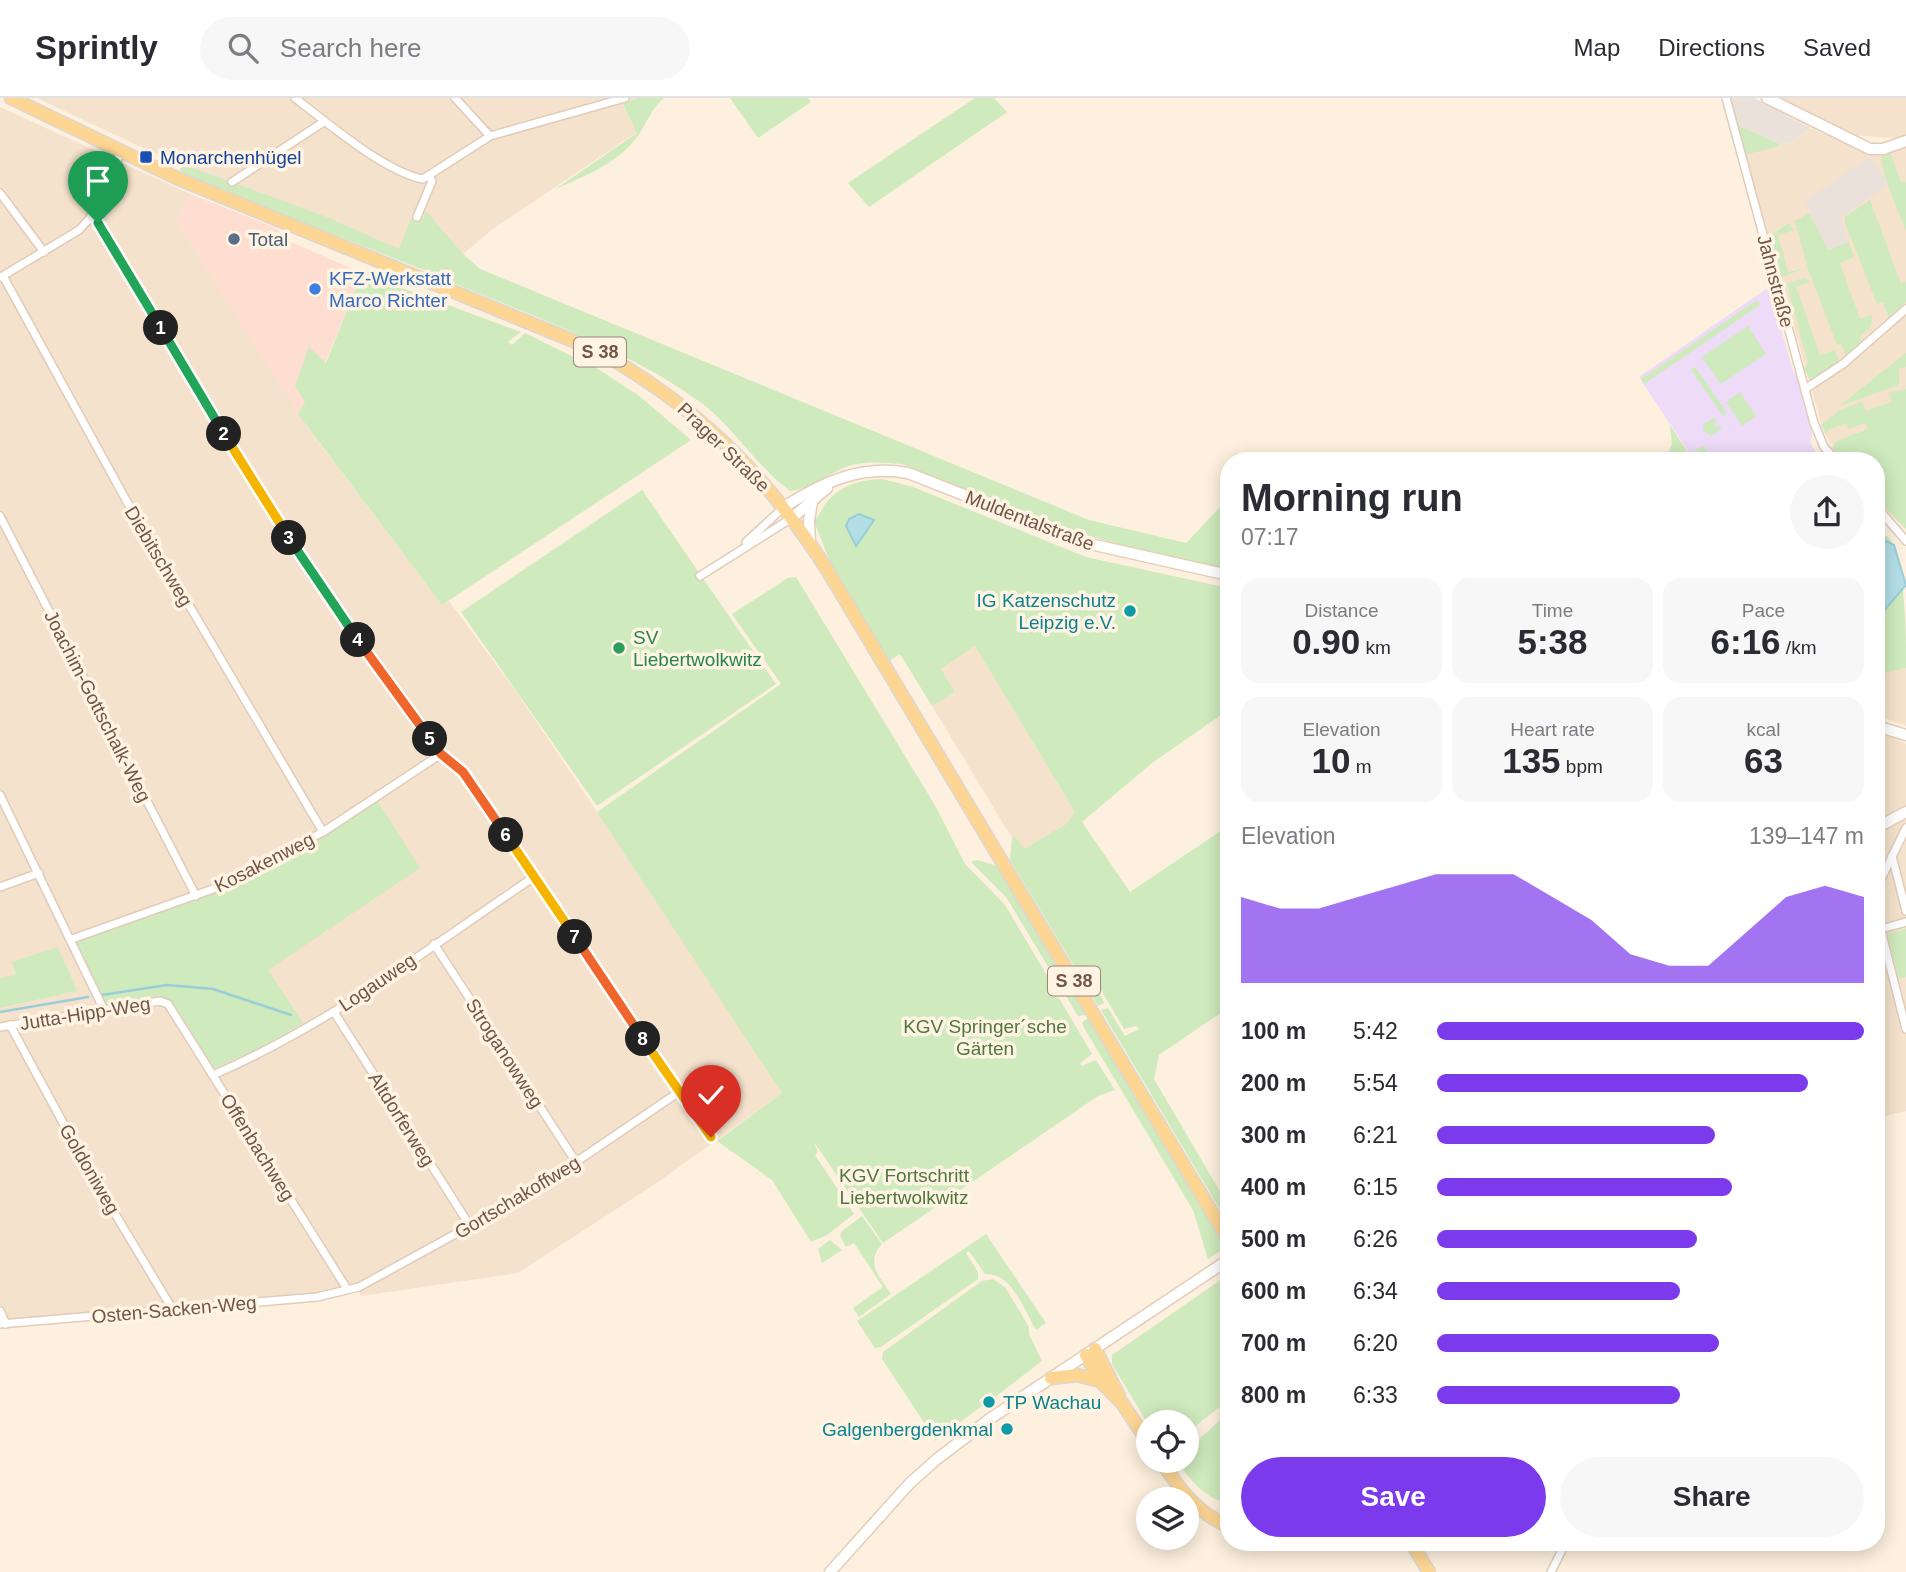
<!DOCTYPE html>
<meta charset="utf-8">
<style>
body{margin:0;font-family:Arial,sans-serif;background:#f7f7f7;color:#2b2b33;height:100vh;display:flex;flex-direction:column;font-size:26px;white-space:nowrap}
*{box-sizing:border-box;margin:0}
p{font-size:23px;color:#7c7c81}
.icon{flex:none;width:38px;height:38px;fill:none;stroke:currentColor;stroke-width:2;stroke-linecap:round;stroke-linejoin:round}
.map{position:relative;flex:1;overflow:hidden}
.drawer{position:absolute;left:1220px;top:354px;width:665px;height:1099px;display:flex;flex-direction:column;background:#fff;border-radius:28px;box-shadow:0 4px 18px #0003}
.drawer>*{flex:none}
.controls{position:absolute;left:1136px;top:1312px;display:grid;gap:14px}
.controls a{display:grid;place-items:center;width:63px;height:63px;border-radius:50%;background:#fff;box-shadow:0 4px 18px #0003;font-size:35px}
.pin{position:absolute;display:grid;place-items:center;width:60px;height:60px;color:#fff;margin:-72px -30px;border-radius:50% 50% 50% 0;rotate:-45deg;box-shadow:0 0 7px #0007}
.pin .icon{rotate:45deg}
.km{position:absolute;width:35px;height:35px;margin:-18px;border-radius:50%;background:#222;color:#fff;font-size:19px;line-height:35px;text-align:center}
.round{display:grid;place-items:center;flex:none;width:74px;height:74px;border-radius:37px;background:#f7f7f7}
.overview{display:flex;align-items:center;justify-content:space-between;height:119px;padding:0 21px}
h1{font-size:38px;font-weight:700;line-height:52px}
.stats{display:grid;grid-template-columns:repeat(3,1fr);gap:10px;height:119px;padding:7px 21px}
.stats div{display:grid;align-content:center;border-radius:18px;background:#f7f7f7;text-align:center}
.stats b{font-size:35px;font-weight:700}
.stats small{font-size:19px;font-weight:400}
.stats p{font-size:19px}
.chart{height:196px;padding:14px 21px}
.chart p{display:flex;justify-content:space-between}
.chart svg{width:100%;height:126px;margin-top:7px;fill:#7c3aed;opacity:.7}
.action{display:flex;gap:14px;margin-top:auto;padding:14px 21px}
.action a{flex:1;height:80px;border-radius:42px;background:#7c3aed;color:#fff;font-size:28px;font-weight:700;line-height:80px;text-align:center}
.action a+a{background:#f7f7f7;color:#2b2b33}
ul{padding:0 21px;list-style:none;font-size:23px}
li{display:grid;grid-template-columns:112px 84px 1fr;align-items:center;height:52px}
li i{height:18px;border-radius:9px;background:#7c3aed}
header{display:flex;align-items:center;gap:42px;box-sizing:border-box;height:98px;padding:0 35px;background:#fff;border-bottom:2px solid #e1e1e2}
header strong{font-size:33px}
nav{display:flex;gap:38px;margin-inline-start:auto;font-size:24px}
.search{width:490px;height:63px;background:#f7f7f7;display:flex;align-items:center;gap:18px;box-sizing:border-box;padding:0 24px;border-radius:38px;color:#7c7c81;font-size:26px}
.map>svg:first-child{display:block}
.residential{fill:#f4e2cc}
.commercial{fill:#fdded1}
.industrial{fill:#eae2da}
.education{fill:#eddbf8}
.green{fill:#cfeabd}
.water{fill:#b3dee6;stroke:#99ced8;stroke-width:2}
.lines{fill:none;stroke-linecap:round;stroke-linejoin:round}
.stream{stroke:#99ced8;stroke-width:2.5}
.street-casing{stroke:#e0ccba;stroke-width:10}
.secondary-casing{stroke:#e5cdb8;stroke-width:13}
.primary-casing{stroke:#ddd6d3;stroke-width:15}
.street{stroke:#fff;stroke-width:7}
.secondary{stroke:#fff;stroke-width:10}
.primary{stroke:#fed694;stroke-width:12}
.split-1-casing{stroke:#fff;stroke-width:14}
.split-2-casing{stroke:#fff;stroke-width:14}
.split-3-casing{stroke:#fff;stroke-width:14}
.split-4-casing{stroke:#fff;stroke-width:14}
.split-5-casing{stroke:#fff;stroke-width:14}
.split-6-casing{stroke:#fff;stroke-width:14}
.split-7-casing{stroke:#fff;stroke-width:14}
.split-8-casing{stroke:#fff;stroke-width:14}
.split-9-casing{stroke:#fff;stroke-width:14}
.split-1{stroke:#22a559;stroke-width:9}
.split-2{stroke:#22a559;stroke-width:9}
.split-3{stroke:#f5b400;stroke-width:9}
.split-4{stroke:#22a559;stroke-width:9}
.split-5{stroke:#f0652b;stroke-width:9}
.split-6{stroke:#f0652b;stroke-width:9}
.split-7{stroke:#f5b400;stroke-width:9}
.split-8{stroke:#f0652b;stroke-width:9}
.split-9{stroke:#f5b400;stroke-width:9}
.transit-dot{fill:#1a4fb4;stroke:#fff4e4;stroke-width:2.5}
.service-dot{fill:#5c6f8a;stroke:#fff4e4;stroke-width:2.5}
.shop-dot{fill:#3f7fe0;stroke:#fff4e4;stroke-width:2.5}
.culture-dot{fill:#0f9aa8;stroke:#fff4e4;stroke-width:2.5}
.leisure-dot{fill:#2e9e5b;stroke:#fff4e4;stroke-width:2.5}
.labels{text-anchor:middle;stroke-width:7;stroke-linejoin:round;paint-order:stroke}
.shield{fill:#fff4e4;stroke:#9c8575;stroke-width:2}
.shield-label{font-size:18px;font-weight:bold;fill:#725646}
.transit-label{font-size:19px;fill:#164399;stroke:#fff4e4;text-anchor:start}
.service-label{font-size:19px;fill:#4e5e75;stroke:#fff4e4;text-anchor:start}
.shop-label{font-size:19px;fill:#366cbe;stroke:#fff4e4;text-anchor:start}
.street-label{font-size:19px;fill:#725646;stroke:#fff4e4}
.culture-label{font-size:19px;fill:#0d838f;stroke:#fff4e4;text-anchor:end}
.leisure-label{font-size:19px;fill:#27864d;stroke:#fff4e4;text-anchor:start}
.park-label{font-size:19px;fill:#4f783e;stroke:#fff4e4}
</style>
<header>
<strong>Sprintly</strong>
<div class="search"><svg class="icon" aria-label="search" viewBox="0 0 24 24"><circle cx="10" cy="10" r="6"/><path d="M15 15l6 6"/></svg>Search here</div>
<nav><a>Map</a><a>Directions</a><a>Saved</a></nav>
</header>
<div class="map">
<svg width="1906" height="1474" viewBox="0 0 1906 1474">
<rect width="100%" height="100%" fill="#fdf0de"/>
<g class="residential">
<polygon points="37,0 637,0 623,7 637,34 493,131 443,173 143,50"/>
<polygon points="1774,0 1906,0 1906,37 1904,41 1849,37"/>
<polygon points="0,9 190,96 177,124 308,330 442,507 449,503 515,592 701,868 782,995 658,1084 518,1175 361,1198 359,1194 0,1227 0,910 76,893 13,864 16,876 0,880"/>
<polygon points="1811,30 1874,58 1906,48 1906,432 1876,401 1876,362 1843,362 1824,335 1745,57 1790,44"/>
<polygon points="975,548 1075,714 1066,726 1023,752 1016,739 1012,740 932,608 955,594 941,571"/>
<polygon points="1906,570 1906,628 1876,617 1876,577"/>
<polygon points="1876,633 1906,646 1906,708 1876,725"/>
<polygon points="1906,719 1906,1013 1876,1020 1876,737"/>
</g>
<polygon class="commercial" points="190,96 274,129 289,143 362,175 325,265 310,250 305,304 298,316 177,124"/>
<g class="industrial">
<polygon points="1729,0 1754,0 1811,30 1790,44 1745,57"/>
<polygon points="1869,59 1890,86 1840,120 1849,144 1828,152 1805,103"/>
</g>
<polygon class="education" points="1769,189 1793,273 1798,279 1807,310 1812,337 1810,344 1819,360 1713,362 1703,348 1690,356 1639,279"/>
<g class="green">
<path d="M 637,0 L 664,0 C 648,14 646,30 633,44 C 613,68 581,79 554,92 L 637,35 L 623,6 Z"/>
<polygon points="730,0 808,0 811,4 758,40"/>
<polygon points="975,0 994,0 1007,14 869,109 848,85"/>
<polygon points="1739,28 1779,46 1779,48 1745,57 1737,30"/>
<path d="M 1890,55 L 1901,84 L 1906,84 L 1906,133 C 1896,107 1884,83 1881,58 Z"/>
<path d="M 182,66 L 324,118 L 399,151 L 412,119 L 422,123 L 426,113 L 462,155 L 480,171 L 1089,422 L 1186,445 L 1228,401 L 1228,471 L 1133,450 L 1068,432 L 902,366 C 883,365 864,362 846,369 C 827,376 810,391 790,393 C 757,369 735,331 703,306 C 626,250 536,220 449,183 L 448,175 L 443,173 L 439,178 L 185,78 L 180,72 Z"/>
<polygon points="1870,102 1901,186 1906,184 1906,204 1889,221 1883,204 1877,206 1845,125 1845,119"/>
<polygon points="1809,115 1828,152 1849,144 1854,159 1840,165 1860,221 1872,217 1871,228 1859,240 1863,245 1846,258 1841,246 1837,247 1808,171 1795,123"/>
<polygon points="1789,125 1794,132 1778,137 1788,174 1803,171 1782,179 1770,138"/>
<polygon points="362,175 521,234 508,244 512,247 525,235 598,271 638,297 691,342 442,507 298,316 305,304 295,288 309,249 326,265"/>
<polygon points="1805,180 1810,184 1796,189 1820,257 1835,252 1839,264 1811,283 1804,271 1808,265 1787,186"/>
<polygon points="1757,202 1760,207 1644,286 1641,281"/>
<polygon points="1748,228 1766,256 1721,286 1702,259"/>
<polygon points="1906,255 1906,269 1899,271 1899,287 1839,308"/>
<polygon points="1695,269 1727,315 1723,318 1691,272"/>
<polygon points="1906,291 1906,431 1876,400 1876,362 1843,362 1832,350 1837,343 1868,331 1866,325 1848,331 1847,325 1828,332 1827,336 1821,327 1840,312 1862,304 1866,313 1892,304 1889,295"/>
<polygon points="1740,294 1756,318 1742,328 1726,304"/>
<polygon points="1713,320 1717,321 1713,329 1721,328 1721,331 1711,338 1704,333 1703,327"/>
<polygon points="1670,327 1689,356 1703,348 1713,362 1665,362 1672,346"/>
<path d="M 882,381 L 913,389 L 1086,459 L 1228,490 L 1228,612 L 1152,665 L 1082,724 L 1130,794 L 1228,728 L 1228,910 L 1159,957 L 1154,981 L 1228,1107 L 1228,1125 L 1101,912 L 1108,910 L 1125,938 L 1139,931 L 1137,928 L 1124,931 L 1091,875 L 1096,867 L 1086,874 L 1103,902 L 1104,905 L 1098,908 L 1010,762 L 1012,740 L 1015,738 L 1024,751 L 1066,726 L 1075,714 L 975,548 L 941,571 L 955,594 L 932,608 L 900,556 L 889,563 L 828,459 L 814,423 C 820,418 821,411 826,405 C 841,387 859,382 882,381 Z"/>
<polygon points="642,392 776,586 597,708 461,514"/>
<path d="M 1887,438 C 1906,455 1906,540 1906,570 L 1876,577 L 1876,439 Z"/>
<polygon points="796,479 936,709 965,766 1005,807 1055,891 1047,897 1059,900 1092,956 1080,965 1081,968 1096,962 1115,992 1098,998 883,1145 814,1044 818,1054 815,1057 854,1116 827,1137 811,1144 772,1082 717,1043 782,995 597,714 781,586 732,516 788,480"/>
<path d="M 377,702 L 420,770 L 268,872 L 303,925 L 262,949 L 214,970 L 172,903 L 164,899 L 105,908 L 76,843 C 182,808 285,765 377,702 Z"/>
<polygon points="976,762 995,767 1001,774 1086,917 1078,918 1006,799 971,764"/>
<polygon points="1906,831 1906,879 1899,881 1887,836"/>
<polygon points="58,849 77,893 0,910 0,880 16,876 12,864"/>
<polygon points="1088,920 1226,1149 1208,1161 1193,1112 1083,928 1082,924"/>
<path d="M 862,1118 L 882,1146 C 865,1165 879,1178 891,1196 L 859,1219 L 853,1210 L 883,1189 L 854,1145 L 846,1149 L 840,1138 L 842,1133 Z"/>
<path d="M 986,1136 L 1046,1225 L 1036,1232 C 1024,1212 1012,1174 985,1176 L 969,1153 L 966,1155 L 978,1174 L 978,1181 L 881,1249 L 875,1250 L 857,1223 Z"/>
<polygon points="830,1142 842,1152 822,1165 818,1151"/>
<polygon points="1228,1177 1228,1302 1187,1335 1186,1325 1148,1326 1112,1266 1112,1257"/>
<polygon points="993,1181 1005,1189 1029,1229 1029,1236 1042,1263 995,1299 991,1294 979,1302 982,1308 935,1343 934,1332 929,1332 882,1261 883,1254 982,1183"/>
<path d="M 1228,1315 L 1228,1405 C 1204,1400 1191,1383 1177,1363 L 1186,1363 L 1187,1352 Z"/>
</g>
<g class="water">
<polygon points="859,416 874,422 856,448 846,428 849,421"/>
<polygon points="1882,441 1894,447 1906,487 1876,522 1876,445"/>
</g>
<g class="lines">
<g class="stream">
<polyline points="102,897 167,887 213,891 291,917"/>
<polyline points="0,914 88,899"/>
</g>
<defs>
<g id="street">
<path d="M 295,0 C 326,24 385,74 423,81 L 490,38 L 625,0"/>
<polyline points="455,0 490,38"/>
<polyline points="1726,0 1814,325 1824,349 1836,362"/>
<polyline points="232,84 325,23"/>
<polyline points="0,95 44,154"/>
<polyline points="417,119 432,83 429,78"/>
<polyline points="90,120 102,131 298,453 441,656 463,674 711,1039"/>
<polyline points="3,178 165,473 186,502 323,734"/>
<polyline points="1,179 79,132 90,120 121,54"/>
<polyline points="440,187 446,175"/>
<polyline points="1805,291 1843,266 1906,211"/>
<polyline points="1876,408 1906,443"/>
<polyline points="0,418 196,798"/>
<polyline points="746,444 784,409"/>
<polyline points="700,478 792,420"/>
<polyline points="0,697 104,912"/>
<polyline points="1892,758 1906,813"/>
<polyline points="0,789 39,775"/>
<polyline points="1876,791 1906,730"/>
<polyline points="1876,813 1906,931"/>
<polyline points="1881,831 1906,824"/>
<polyline points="72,841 213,791 323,734 441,656"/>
<polyline points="434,846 576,1064"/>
<polyline points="334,914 470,1128"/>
<polyline points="10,927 88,1071 173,1212"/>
<polyline points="0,929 160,903 168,906 347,1191"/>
<path d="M 213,977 C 329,927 430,849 534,779"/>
<polyline points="0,1213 6,1226"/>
<polyline points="0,1226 317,1199 359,1189 470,1128 576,1064 679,994"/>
<polyline points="1551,1474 1566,1444"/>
</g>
<g id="secondary">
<polyline points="1767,0 1870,51 1883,51 1906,43"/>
<path d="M 784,409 C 823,384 862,366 908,375 L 1086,445 L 1228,477"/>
<polyline points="792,420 827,390"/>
<polyline points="810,446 809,423 812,404"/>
<polyline points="1876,628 1906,637"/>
<polyline points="1876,730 1906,714"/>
<polyline points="830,1474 910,1385 937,1361 991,1320 1228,1162"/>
</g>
<g id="primary">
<path d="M 11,0 L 179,81 L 598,253 C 696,308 765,375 826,470 L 1228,1141"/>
<polyline points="1095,1251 1119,1298"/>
<polyline points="1086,1257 1100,1283 1122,1305 1148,1344"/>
<polyline points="1051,1280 1077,1277 1100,1283"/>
<path d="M 1161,1363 C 1180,1392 1196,1414 1228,1428"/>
<polyline points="1411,1444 1429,1474"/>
</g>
</defs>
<use href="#street" class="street-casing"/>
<use href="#secondary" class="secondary-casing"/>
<use href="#primary" class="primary-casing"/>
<use href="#street" class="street"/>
<use href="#secondary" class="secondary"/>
<use href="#primary" class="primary"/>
</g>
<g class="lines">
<defs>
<polyline id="split-1" points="98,125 161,230"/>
<polyline id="split-2" points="161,230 224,336"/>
<polyline id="split-3" points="224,336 289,440"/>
<polyline id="split-4" points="289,440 358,542"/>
<polyline id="split-5" points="358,542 430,641"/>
<polyline id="split-6" points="430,641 441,656 463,674 506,737"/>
<polyline id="split-7" points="506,737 575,839"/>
<polyline id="split-8" points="575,839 643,941"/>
<polyline id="split-9" points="643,941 711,1039"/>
</defs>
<use href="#split-1" class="split-1-casing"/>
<use href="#split-2" class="split-2-casing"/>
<use href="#split-3" class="split-3-casing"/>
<use href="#split-4" class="split-4-casing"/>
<use href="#split-5" class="split-5-casing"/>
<use href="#split-6" class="split-6-casing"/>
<use href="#split-7" class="split-7-casing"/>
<use href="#split-8" class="split-8-casing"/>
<use href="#split-9" class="split-9-casing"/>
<use href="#split-1" class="split-1"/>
<use href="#split-2" class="split-2"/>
<use href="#split-3" class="split-3"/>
<use href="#split-4" class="split-4"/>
<use href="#split-5" class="split-5"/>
<use href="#split-6" class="split-6"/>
<use href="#split-7" class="split-7"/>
<use href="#split-8" class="split-8"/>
<use href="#split-9" class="split-9"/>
</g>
<rect class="transit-dot" x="139" y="52" width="14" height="14" rx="3.5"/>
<circle class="service-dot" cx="234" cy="141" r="7"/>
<circle class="shop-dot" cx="315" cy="191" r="7"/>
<g class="culture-dot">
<circle cx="1130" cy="513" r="7"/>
<circle cx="989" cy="1304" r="7"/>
<circle cx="1007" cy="1331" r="7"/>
</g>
<circle class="leisure-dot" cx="619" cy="550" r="7"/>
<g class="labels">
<g class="shield">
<rect x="574" y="239.5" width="52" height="29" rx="5"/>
<rect x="1048" y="868.5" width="52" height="29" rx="5"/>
</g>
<g class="shield-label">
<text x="600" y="260">S 38</text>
<text x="1074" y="889">S 38</text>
</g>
<g class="transit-label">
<text x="160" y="66">Monarchenhügel</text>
</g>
<g class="service-label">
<text x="248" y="148">Total</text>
</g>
<g class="shop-label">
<text x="329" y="187">KFZ-Werkstatt<tspan x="329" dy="22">Marco Richter</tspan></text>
</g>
<g class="street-label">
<text transform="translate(1776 183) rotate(75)" y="7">Jahnstraße</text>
<text transform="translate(724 349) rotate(44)" y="7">Prager Straße</text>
<text transform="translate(1030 422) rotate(21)" y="7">Muldentalstraße</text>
<text transform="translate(159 458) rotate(59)" y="7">Diebitschweg</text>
<text transform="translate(98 608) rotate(63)" y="7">Joachim-Gottschalk-Weg</text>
<text transform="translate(264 764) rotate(-27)" y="7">Kosakenweg</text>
<text transform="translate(377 884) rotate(-34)" y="7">Logauweg</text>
<text transform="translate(85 915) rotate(-9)" y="7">Jutta-Hipp-Weg</text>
<text transform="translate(505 955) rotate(57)" y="7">Stroganowweg</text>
<text transform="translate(402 1021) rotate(58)" y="7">Altdorferweg</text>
<text transform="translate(258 1049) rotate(58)" y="7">Offenbachweg</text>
<text transform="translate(90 1071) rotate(60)" y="7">Goldoniweg</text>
<text transform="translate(517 1099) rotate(-31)" y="7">Gortschakoffweg</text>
<text transform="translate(174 1211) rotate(-5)" y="7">Osten-Sacken-Weg</text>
</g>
<g class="culture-label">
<text x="1116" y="509">IG Katzenschutz<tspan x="1116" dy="22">Leipzig e.V.</tspan></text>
<text x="1003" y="1311" text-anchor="start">TP Wachau</text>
<text x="993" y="1338">Galgenbergdenkmal</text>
</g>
<g class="leisure-label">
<text x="633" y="546">SV<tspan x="633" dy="22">Liebertwolkwitz</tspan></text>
</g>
<g class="park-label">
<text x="985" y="935">KGV Springer´sche<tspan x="985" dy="22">Gärten</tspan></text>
<text x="904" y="1084">KGV Fortschritt<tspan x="904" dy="22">Liebertwolkwitz</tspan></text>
</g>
</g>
</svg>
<div class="controls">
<a><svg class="icon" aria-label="locate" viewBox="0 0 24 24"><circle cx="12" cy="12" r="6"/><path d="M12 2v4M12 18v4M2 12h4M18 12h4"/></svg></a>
<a><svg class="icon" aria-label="layers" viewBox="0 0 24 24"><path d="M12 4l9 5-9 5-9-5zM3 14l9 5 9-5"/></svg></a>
</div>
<div class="pin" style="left:98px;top:125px;background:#1e9e55"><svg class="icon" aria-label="arrive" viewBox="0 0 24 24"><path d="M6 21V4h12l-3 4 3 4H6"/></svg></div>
<div class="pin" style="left:711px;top:1039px;background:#d93025"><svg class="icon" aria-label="check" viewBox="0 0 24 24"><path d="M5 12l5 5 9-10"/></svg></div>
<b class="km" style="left:161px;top:230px">1</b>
<b class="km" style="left:224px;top:336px">2</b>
<b class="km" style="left:289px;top:440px">3</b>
<b class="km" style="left:358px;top:542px">4</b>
<b class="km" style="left:430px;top:641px">5</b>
<b class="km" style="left:506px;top:737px">6</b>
<b class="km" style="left:575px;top:839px">7</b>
<b class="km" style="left:643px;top:941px">8</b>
<section class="drawer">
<div class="overview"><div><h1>Morning run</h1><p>07:17</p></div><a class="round"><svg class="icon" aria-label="share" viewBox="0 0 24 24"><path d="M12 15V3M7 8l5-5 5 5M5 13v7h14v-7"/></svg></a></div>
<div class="stats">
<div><p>Distance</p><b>0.90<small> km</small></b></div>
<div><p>Time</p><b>5:38</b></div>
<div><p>Pace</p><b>6:16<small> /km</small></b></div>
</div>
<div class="stats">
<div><p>Elevation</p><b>10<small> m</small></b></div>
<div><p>Heart rate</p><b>135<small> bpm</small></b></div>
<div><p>kcal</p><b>63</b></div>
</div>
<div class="chart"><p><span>Elevation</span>139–147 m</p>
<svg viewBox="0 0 160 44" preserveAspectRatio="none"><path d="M0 44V14L10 18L20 18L30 14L40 10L50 6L60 6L70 6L80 14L90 22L100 34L110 38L120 38L130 26L140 14L150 10L160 14V44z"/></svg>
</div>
<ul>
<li><b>100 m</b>5:42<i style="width:100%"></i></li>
<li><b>200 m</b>5:54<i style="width:87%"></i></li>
<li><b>300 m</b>6:21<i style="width:65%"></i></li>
<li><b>400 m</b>6:15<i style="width:69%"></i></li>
<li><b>500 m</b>6:26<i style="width:61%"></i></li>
<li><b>600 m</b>6:34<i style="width:57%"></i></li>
<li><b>700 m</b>6:20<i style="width:66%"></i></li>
<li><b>800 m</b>6:33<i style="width:57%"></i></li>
</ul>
<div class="action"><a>Save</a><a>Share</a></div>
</section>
</div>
